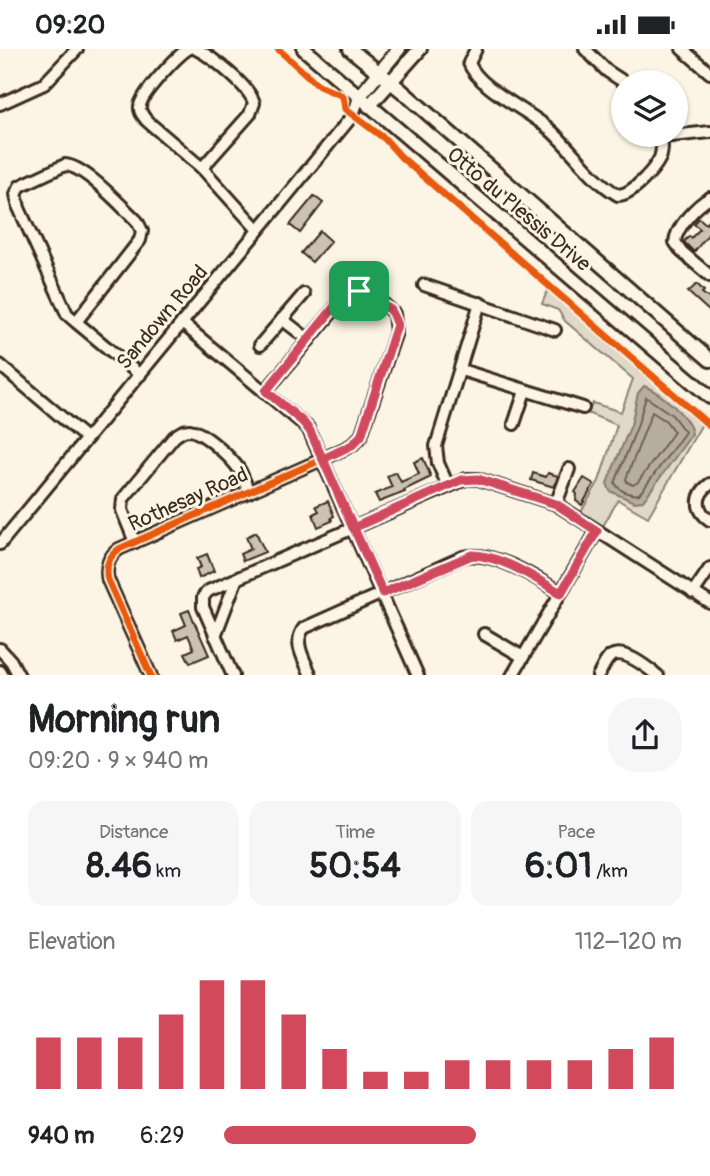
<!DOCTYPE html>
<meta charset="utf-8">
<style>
body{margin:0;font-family:Pangolin,sans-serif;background:#f6f6f6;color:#202124;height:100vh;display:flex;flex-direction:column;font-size:26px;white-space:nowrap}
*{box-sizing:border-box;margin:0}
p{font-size:23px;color:#757577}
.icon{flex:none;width:38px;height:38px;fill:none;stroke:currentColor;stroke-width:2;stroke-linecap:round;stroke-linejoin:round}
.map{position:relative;height:626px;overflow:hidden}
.details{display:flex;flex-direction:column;background:#fff;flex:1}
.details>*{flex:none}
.buttons{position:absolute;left:611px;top:21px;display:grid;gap:14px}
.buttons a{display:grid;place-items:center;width:77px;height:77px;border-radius:50%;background:#fff;box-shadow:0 2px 5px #0004;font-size:35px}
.pin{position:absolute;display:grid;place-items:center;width:60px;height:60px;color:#fff;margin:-30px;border-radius:14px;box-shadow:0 4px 10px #0006}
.round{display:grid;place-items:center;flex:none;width:74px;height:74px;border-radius:28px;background:#f6f6f6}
.overview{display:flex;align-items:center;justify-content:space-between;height:119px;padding:0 28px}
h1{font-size:38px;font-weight:800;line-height:52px}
.stats{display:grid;grid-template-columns:repeat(3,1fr);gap:10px;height:119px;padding:7px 28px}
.stats div{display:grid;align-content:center;border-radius:18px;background:#f6f6f6;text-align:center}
.stats b{font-size:35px;font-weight:800}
.stats small{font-size:19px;font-weight:400}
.stats p{font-size:19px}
.chart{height:196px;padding:14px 28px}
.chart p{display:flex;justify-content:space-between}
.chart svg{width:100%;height:126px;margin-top:7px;stroke:#d1495b;stroke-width:6}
ul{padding:0 28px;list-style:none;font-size:23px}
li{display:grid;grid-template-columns:112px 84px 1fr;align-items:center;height:52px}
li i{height:18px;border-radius:9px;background:#d1495b}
.status{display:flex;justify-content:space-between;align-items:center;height:49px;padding:0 35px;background:#fff;direction:ltr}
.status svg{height:19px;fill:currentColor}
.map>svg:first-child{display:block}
.green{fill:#e0d8c8;stroke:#8e8173;stroke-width:2}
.water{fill:#b7ad9e;stroke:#85796b;stroke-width:2}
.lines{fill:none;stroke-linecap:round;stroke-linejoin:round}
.shore{stroke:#6d5e51;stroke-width:2}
.building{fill:#ccc2b3;stroke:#3b2a1e;stroke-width:2}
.minor-casing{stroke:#3b2a1e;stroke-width:16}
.major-casing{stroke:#3b2a1e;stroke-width:18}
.minor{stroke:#fcf5e5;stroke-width:10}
.major{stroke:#fcf5e5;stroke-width:12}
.cycleway-casing{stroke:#fcf5e5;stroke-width:11}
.cycleway{stroke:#e8590c;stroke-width:7}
.route-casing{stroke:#fff;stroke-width:14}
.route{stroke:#d1495b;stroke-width:9}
.labels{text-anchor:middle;stroke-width:6;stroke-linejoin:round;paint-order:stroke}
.street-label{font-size:21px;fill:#3b2a1e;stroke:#fcf5e5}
</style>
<div class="status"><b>09:20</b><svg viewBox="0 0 49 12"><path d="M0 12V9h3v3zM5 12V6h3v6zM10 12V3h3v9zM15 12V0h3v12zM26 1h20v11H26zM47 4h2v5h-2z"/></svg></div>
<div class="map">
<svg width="710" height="627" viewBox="0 0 710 627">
<rect width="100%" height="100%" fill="#fcf5e5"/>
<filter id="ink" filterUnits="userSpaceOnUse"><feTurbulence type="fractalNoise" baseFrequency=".0143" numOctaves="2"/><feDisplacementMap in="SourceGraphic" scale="14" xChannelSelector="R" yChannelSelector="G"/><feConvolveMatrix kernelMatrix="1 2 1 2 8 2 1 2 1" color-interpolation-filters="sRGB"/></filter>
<g filter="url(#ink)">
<polygon class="green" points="548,240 702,375 648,468 618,451 603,477 581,463 599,432 617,376 587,364 593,354 621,363 633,330 565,272 558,261 542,255"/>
<path class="water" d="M 644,337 C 660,343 690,368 692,385 L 643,452 L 634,453 L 610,442 L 607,434 L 631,376 L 638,344 Z"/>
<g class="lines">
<g class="shore">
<path d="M 646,348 L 672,366 L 685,383 L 645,438 L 639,445 C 631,447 619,442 615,434 L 637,378 Z"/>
<polygon points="652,363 666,372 674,383 638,433 633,436 627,433 626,430"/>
</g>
</g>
<g class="building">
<polygon points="314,147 323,154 300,184 290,176"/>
<polygon points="699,169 706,175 710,171 710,183 694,203 684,193 689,187 691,189 700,180 694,175"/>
<polygon points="320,182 331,192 312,213 301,204"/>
<polygon points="697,235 704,242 702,244 710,250 710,263 688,243"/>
<polygon points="423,409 431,428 404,441 405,443 379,453 375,445 392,438 387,427 396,423 401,433 419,425 414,413"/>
<polygon points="533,424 546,428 548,424 558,427 554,438 531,431"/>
<polygon points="584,429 594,435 582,456 576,452 577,445 575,443"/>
<polygon points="328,452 334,467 331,469 332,472 318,478 313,465 319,462 316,457"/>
<polygon points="256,483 265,503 243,512 240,505 251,500 246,488"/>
<polygon points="207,505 214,522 199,529 196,520 201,518 197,509"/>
<polygon points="189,561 209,606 190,614 185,604 194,600 188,586 177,591 173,582 186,576 181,564"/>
</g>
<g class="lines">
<defs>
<g id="minor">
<path d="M 188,0 C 178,6 141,45 140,57 C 139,63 143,67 147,72 L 202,119 L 258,181"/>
<path d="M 196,0 C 211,7 250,38 254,54 L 250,65 L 202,119"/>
<path d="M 476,0 L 469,14 C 479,40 528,61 548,79 C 573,100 589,129 618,146 C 632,146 654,121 660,109 C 663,102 662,93 661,86"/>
<polyline points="585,0 607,22 624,33"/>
<polyline points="682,0 710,24"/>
<polyline points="0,55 44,35 77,0"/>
<polyline points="662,88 710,83"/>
<path d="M 710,149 C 697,156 676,178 675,193 L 682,203 L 710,227"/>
<polyline points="424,236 555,281"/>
<polyline points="282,270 309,291"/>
<path d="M 76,273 L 140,191 L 142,182 L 137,172 C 121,157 85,117 65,116 L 20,137 L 16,145 L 19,159 L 67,265 L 76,273 L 140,326"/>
<polyline points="182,274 308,379 418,627"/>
<polyline points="260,296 304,245"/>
<polyline points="0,316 86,389"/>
<polyline points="461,321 583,359"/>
<polyline points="514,375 525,342"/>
<path d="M 710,435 C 695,446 695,461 710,471"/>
<polyline points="448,437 438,414 436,397 480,254"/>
<polyline points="556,455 569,420"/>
<path d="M 135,493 L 122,461 L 123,450 L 174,388 C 179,384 183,381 189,381 C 203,382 233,410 240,422 C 243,429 246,436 249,443"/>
<polyline points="0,495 353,66 359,48"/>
<polyline points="693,544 710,519"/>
<polyline points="484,585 523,608"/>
<polyline points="215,587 237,529"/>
<polyline points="0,600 11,612 19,627"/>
<polyline points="0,622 3,627"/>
<path d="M 151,627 L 108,531 C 105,518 109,507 119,500 L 323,410 L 352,396 L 361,387 L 396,283 L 394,265 C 383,253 363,238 347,245 L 266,342"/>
<polyline points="233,627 203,558 203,548 208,542 466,430 478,430 556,455 710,554"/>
<path d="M 311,627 C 305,611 292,594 304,579 L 463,508 C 492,500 536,529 561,544"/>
<polyline points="512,627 597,482"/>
<path d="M 598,627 C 602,621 605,611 611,607 C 624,599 648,619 658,627"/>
</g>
<g id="major">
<polyline points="304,0 710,348"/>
<polyline points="350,0 402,42 710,311"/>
<polyline points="359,48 399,0"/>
<polyline points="369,57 420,0"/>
</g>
</defs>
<use href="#minor" class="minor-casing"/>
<use href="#major" class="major-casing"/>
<use href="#minor" class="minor"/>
<use href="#major" class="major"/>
<defs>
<g id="cycleway">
<polyline points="278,0 319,37 343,47 345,60 385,90 401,108 710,377"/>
<path d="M 151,627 L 108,531 C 105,518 109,507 119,500 L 323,410 L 352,396 L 361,387 L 396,283 L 394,265 C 383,253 363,238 347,245 L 266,342"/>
</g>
</defs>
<use href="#cycleway" class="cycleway-casing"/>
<use href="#cycleway" class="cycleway"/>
</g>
</g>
<g class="lines" filter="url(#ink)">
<defs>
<path id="route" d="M 359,242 L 344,246 L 266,342 L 303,373 L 310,382 L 383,544 L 472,506 C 503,507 534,529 561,544 L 597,482 L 556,455 L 478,430 L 461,431 L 353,479 L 323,410 L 352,396 L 361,387 L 397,276 L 391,261 L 359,242"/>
</defs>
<use href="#route" class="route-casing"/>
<use href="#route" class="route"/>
</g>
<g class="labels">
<g class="street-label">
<text transform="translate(519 160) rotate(40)" y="7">Otto du Plessis Drive</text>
<text transform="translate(162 268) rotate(-50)" y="7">Sandown Road</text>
<text transform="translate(188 450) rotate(-24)" y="7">Rothesay Road</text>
</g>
</g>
</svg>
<div class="buttons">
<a><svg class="icon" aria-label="layers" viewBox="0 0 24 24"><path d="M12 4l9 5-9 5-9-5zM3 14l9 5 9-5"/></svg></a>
</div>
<div class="pin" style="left:359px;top:242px;background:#1e9e55"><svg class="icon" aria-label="arrive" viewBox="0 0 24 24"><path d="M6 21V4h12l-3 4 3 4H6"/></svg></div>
</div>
<section class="details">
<div class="overview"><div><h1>Morning run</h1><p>09:20 · 9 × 940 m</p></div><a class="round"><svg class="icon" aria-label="share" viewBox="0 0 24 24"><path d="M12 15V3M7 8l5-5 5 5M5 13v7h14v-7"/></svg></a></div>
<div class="stats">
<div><p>Distance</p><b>8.46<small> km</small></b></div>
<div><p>Time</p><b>50:54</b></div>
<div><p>Pace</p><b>6:01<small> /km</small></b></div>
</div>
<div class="chart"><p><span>Elevation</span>112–120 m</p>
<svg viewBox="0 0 160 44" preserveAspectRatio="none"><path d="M5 44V26M15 44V26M25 44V26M35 44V18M45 44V6M55 44V6M65 44V18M75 44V30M85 44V38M95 44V38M105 44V34M115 44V34M125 44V34M135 44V34M145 44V30M155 44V26"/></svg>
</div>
<ul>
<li><b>940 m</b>6:29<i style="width:55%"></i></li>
</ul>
</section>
